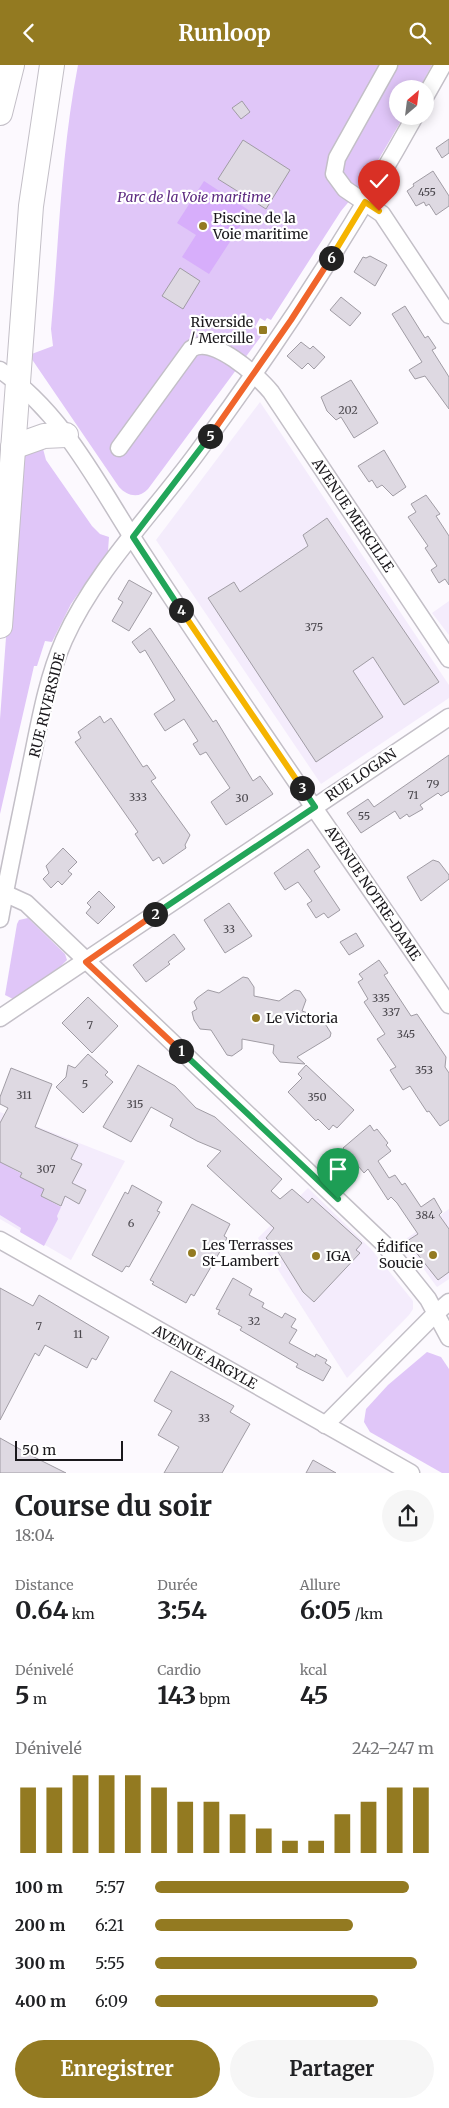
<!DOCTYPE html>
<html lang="fr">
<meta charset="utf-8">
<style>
body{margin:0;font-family:Merriweather,serif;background:#f6f6f6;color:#202124;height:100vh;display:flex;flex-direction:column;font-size:19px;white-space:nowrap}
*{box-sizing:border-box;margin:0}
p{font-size:16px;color:#757577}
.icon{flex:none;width:28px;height:28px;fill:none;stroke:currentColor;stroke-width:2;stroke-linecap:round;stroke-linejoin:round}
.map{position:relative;height:1408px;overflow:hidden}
.panel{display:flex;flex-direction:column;background:#fff;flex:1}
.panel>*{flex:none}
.needle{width:32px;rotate:28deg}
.controls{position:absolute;left:389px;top:15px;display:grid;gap:10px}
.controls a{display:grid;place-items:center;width:45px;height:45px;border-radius:50%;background:#fff;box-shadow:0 2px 12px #0003;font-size:25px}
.scale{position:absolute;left:15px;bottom:12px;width:108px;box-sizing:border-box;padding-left:5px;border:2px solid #1a181c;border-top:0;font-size:14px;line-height:18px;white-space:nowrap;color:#1a181c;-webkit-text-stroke:4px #fff;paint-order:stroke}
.pin{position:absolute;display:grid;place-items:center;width:42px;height:42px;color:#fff;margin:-51px -21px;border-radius:50% 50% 50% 0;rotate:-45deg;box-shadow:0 0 5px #0007}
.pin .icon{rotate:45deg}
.km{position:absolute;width:25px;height:25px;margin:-12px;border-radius:50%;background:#222;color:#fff;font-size:14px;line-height:25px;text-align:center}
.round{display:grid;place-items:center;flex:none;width:52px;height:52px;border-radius:26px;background:#f6f6f6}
.summary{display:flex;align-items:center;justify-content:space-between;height:85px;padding:0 15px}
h1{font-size:28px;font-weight:700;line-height:38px}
.stats{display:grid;grid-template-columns:repeat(3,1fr);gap:8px;height:85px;padding:5px 15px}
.stats div{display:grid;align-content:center}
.stats b{font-size:25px;font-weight:700}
.stats small{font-size:14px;font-weight:400}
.stats p{font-size:14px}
.chart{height:140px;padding:10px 15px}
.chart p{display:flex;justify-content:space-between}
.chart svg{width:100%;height:90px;margin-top:5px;stroke:#937a21;stroke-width:6}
.action{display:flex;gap:10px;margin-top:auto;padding:10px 15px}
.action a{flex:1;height:58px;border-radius:30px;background:#937a21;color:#fff;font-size:20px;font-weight:700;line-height:58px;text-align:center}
.action a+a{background:#f6f6f6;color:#202124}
ul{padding:0 15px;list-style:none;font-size:16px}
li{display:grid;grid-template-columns:80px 60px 1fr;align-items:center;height:38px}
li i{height:12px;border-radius:6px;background:#937a21}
header{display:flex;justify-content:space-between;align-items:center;height:65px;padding:0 15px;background:#937a21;color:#fff;font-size:22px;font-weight:700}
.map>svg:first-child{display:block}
.built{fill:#f4ecfc}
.green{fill:#e0c6f8}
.water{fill:#d7aefb}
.building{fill:#ded9e2;stroke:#a09ca4}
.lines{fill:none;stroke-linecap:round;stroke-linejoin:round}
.minor-casing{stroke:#c3bfc7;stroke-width:19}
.highway-casing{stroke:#c3bfc7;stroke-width:26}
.minor{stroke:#fff;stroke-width:16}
.highway{stroke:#fff;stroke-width:24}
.split-1-casing{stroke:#fff;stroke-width:10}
.split-2-casing{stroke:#fff;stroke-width:10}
.split-3-casing{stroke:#fff;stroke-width:10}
.split-4-casing{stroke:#fff;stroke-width:10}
.split-5-casing{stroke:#fff;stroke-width:10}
.split-6-casing{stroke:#fff;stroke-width:10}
.split-7-casing{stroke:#fff;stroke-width:10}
.split-1{stroke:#22a559;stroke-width:6}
.split-2{stroke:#f0652b;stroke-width:6}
.split-3{stroke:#22a559;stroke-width:6}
.split-4{stroke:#f5b400;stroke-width:6}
.split-5{stroke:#22a559;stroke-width:6}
.split-6{stroke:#f0652b;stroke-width:6}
.split-7{stroke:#f5b400;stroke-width:6}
.poi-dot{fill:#937a21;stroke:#fff;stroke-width:2}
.labels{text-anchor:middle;stroke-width:4.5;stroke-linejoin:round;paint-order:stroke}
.number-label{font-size:11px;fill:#4b484e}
.park-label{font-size:14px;font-style:italic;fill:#5d2a81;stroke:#fff}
.poi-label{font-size:14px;fill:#1a181c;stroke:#fff;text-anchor:start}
.street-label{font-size:14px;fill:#1a181c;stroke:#fff}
</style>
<header><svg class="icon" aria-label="back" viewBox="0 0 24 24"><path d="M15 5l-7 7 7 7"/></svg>Runloop<svg class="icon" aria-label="search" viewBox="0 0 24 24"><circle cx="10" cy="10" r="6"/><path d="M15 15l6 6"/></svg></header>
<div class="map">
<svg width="449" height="1408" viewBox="0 0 449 1408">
<rect width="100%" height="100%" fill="#fcf9fe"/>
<g class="built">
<polygon points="260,337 449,620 449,633 321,719 156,475"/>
<polygon points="449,536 449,570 432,548"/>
<polygon points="0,1047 125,1096 71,1195 0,1154"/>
<polygon points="308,1123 371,1184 413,1236 413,1244 409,1250 347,1313 258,1173"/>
<polygon points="449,1144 449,1214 437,1222 403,1176"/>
</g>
<g class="green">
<path d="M 78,0 L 432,0 L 419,24 L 398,24 L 398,51 L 404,51 L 366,116 L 341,146 L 271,255 L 267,253 L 265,256 L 260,253 L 255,262 L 262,270 L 148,424 C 139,434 127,431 119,422 L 29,290 L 53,281 L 51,264 C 59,176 61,87 78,0 Z"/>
<polygon points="42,380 46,395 92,461 100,469 109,472 108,486 71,539 52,577 45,576 37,601 34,601 0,749 0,654 18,409 26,389"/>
<polygon points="28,853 65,889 67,895 61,901 13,934 5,930 17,859 19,855"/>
<polygon points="0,1097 22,1109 20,1112 44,1124 41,1131 61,1142 57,1151 58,1154 44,1181 20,1167 21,1163 0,1150"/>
<polygon points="427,1287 441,1292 449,1304 449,1408 442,1408 370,1367 364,1357 366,1344 388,1320"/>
</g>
<polygon class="water" points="204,116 250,146 209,209 182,192 196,170 177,158"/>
<g class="building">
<polygon points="242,36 250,47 241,54 232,43"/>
<polygon points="449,74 449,88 442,93 436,83"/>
<polygon points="243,75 290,105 266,144 218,114"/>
<polygon points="433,106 449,131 449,141 436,150 429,139 426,141 424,137 416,141 407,126 414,121 413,119"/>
<polygon points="370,191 387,200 375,221 354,207 363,192 366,193"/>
<polygon points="180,203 200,216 183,244 162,231"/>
<polygon points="341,232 361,248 350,261 330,245"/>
<polygon points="405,241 425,273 428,271 436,283 432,285 449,312 449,344 425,311 415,314 409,305 422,297 392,249"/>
<polygon points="301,277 310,284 313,281 325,292 314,304 308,298 302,304 287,291"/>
<polygon points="351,315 378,358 354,373 341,352 336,355 327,346 321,332"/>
<polygon points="384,385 406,422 393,431 382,420 377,423 372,415 369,417 358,401"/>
<polygon points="426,430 440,449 436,451 449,471 449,520 445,514 439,518 431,505 437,501 425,483 428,481 408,452 416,447 411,439"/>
<polygon points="327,453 439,617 404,640 373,592 353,606 383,652 316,697 208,533 234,517 240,527 308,481 303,470"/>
<polygon points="129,515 152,528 129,566 112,556 123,537 118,534"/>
<polygon points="150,563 213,657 216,655 253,716 260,711 273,729 226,760 211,737 230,723 206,687 200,690 193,679 198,676 184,654 165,666 154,649 175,635 145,585 140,588 132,577"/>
<polygon points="100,651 104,658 111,653 143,702 147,700 156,713 151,716 190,770 185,780 186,783 163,799 159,792 153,796 135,769 138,767 75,677 81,673 78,667"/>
<polygon points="449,690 449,726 441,731 438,728 420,740 423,744 409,752 407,749 400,754 395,746 361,768 347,748 368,734 374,742"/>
<polygon points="63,783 77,797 68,806 72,809 62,820 58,816 51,823 43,814 49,808 46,801"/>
<polygon points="308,784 320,802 314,806 340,845 328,853 324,848 316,853 307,839 312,836 298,817 285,825 274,808"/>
<polygon points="433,795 439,797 449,810 449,814 421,836 407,812"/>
<polygon points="99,826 115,842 98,859 86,848 91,842 87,838"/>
<polygon points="229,838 252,871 225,888 204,855"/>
<polygon points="356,868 364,881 349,890 340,877"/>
<polygon points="174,869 185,884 168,897 170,899 146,917 133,900"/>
<polygon points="379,895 388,908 384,910 411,951 417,949 446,992 445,1002 449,1008 449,1055 440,1061 429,1046 427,1047 410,1021 403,1025 390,1005 396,1002 377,974 385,969 364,937 368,934 358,917 363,914 359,909"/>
<polygon points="243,912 248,913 254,922 254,931 279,936 295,925 300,926 306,935 302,946 317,951 320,956 324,957 331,968 330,972 297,992 305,999 280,997 273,988 274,980 242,974 242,984 232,991 227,990 211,965 200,964 194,955 192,947 197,944 194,937 197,933 208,925 219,928"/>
<polygon points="88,932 118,961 92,988 62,958"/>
<polygon points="88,989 108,1007 105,1010 113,1017 83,1048 56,1022 66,1012 68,1000 75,1003"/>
<polygon points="138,1000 175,1021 196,1043 215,1052 282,1114 271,1126 280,1134 292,1124 308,1138 312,1133 362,1178 356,1185 360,1188 314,1237 303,1227 273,1179 266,1173 274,1163 207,1101 221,1086 197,1076 170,1061 173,1054 151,1042 131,1077 103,1062"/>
<polygon points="306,1000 354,1045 337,1063 333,1060 329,1065 318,1054 316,1056 288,1027 302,1013 298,1009"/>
<polygon points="11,1003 52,1019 35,1062 78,1080 71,1094 82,1099 72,1118 86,1125 79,1139 65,1131 61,1141 41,1131 44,1124 20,1112 22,1108 0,1097 0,1058 8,1043 0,1039 0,1032"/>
<polygon points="370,1060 374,1066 377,1064 388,1078 386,1080 391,1086 378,1096 389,1113 395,1110 402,1120 405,1118 421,1142 434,1133 442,1147 439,1150 449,1164 449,1207 438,1215 407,1176 418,1169 397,1138 391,1132 388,1135 368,1104 364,1108 343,1083"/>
<polygon points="132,1120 162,1137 157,1146 160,1147 129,1202 126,1201 122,1207 92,1190 125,1127 128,1129"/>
<polygon points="192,1139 230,1159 224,1171 227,1173 222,1183 194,1231 191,1229 186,1238 152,1219 154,1217 150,1215"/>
<polygon points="233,1213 252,1224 249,1230 264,1238 262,1242 282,1253 285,1248 296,1254 291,1262 297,1265 289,1278 315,1292 316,1289 327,1295 325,1298 331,1302 323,1316 296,1302 298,1299 240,1265 242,1262 218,1249 220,1245 216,1244"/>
<polygon points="0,1223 33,1241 39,1230 109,1272 96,1295 92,1293 87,1303 45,1280 39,1291 35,1288 0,1355"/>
<polygon points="171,1306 234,1341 230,1347 250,1359 222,1408 164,1408 179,1382 158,1370 172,1346 154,1336"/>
<polygon points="0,1373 34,1392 66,1408 0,1408"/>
<polygon points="313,1395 336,1408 306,1408"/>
</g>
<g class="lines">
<defs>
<g id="minor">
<polyline points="389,0 337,93 334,109 345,124 382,149 449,250"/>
<polyline points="425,32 443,0"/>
<path d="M 0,305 C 65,349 100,424 143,489 C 242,641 347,789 449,940"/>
<path d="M 119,383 L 191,284 C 212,269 258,311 271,327 L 449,594"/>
<polyline points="4,828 26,838 384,1179 428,1234 449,1273"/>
<path d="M 0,854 C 9,804 20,754 30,704 C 39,661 46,616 64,575 C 95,506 153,448 197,388 C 277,280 350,168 415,51"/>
<polyline points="0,953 449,652"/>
<polyline points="0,1175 411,1408"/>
<polyline points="325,1360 435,1249 449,1237"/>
</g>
<g id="highway">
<polyline points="0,48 12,0"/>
<polyline points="13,382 44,371 66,370"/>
<polyline points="0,561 31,141 52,0"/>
</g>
</defs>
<use href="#minor" class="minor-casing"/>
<use href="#highway" class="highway-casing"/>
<use href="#minor" class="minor"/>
<use href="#highway" class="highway"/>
</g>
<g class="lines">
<defs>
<polyline id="split-1" points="181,986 338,1134"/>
<polyline id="split-2" points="155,849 86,897 181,986"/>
<polyline id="split-3" points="155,849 315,742 302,723"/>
<polyline id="split-4" points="181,545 302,723"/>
<polyline id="split-5" points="181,545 133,472 210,371"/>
<polyline id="split-6" points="210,371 291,255 331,193"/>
<polyline id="split-7" points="331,193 365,137 379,146"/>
</defs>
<use href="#split-1" class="split-1-casing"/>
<use href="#split-2" class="split-2-casing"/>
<use href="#split-3" class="split-3-casing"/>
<use href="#split-4" class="split-4-casing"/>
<use href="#split-5" class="split-5-casing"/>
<use href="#split-6" class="split-6-casing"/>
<use href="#split-7" class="split-7-casing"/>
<use href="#split-1" class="split-1"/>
<use href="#split-2" class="split-2"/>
<use href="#split-3" class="split-3"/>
<use href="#split-4" class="split-4"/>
<use href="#split-5" class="split-5"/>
<use href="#split-6" class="split-6"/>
<use href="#split-7" class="split-7"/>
</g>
<g class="poi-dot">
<circle cx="203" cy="161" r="5"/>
<rect x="258" y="260" width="10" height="10" rx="2.5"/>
<circle cx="256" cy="953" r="5"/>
<circle cx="192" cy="1188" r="5"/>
<circle cx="433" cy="1190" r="5"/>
<circle cx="316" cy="1191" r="5"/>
</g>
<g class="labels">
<g class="number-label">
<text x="427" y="131">455</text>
<text x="348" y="349">202</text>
<text x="314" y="566">375</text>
<text x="433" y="723">79</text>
<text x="413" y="734">71</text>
<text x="138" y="736">333</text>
<text x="242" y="737">30</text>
<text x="364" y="755">55</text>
<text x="229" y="868">33</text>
<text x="381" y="937">335</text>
<text x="391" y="951">337</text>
<text x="90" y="964">7</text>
<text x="406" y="973">345</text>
<text x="424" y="1009">353</text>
<text x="85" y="1023">5</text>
<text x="24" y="1034">311</text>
<text x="317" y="1036">350</text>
<text x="135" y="1043">315</text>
<text x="46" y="1108">307</text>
<text x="425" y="1154">384</text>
<text x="131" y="1162">6</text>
<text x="254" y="1260">32</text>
<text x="39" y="1265">7</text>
<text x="78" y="1273">11</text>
<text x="204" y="1357">33</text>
</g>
<g class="park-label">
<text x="194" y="137">Parc de la Voie maritime</text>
</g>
<g class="poi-label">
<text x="213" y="158">Piscine de la<tspan x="213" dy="16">Voie maritime</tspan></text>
<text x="253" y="262" text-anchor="end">Riverside<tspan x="253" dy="16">/ Mercille</tspan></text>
<text x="266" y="958">Le Victoria</text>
<text x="202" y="1185">Les Terrasses<tspan x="202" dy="16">St-Lambert</tspan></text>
<text x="423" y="1187" text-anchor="end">Édifice<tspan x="423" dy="16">Soucie</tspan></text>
<text x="326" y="1196">IGA</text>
</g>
<g class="street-label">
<text transform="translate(353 450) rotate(56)" y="5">AVENUE MERCILLE</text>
<text transform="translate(47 640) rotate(-76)" y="5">RUE RIVERSIDE</text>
<text transform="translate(361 710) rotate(-34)" y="5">RUE LOGAN</text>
<text transform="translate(373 828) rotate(56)" y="5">AVENUE NOTRE-DAME</text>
<text transform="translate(205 1292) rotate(29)" y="5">AVENUE ARGYLE</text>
</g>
</g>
</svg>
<div class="controls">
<a><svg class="needle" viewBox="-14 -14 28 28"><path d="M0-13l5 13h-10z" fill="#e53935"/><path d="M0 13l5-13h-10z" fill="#757577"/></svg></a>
</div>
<div class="scale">50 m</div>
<div class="pin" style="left:338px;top:1134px;background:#1e9e55"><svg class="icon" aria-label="arrive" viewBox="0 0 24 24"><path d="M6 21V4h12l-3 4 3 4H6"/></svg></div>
<div class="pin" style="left:379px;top:146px;background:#d93025"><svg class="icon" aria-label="check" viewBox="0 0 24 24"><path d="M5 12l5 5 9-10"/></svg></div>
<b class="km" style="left:181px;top:986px">1</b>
<b class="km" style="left:155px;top:849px">2</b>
<b class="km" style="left:302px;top:723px">3</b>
<b class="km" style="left:181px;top:545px">4</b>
<b class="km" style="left:210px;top:371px">5</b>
<b class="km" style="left:331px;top:193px">6</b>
</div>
<section class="panel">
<div class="summary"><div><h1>Course du soir</h1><p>18:04</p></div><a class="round"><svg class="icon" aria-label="share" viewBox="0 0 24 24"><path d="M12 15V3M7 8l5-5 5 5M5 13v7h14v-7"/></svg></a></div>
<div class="stats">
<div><p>Distance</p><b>0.64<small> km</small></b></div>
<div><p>Durée</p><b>3:54</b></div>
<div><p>Allure</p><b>6:05<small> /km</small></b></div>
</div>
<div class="stats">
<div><p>Dénivelé</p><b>5<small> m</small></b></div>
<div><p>Cardio</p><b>143<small> bpm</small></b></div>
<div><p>kcal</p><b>45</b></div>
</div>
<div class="chart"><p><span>Dénivelé</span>242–247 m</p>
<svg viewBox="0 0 160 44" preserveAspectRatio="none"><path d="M5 44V12M15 44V12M25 44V6M35 44V6M45 44V6M55 44V12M65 44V19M75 44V19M85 44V25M95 44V32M105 44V38M115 44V38M125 44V25M135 44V19M145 44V12M155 44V12"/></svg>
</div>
<ul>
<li><b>100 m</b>5:57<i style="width:91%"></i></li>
<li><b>200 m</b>6:21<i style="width:71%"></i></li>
<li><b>300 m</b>5:55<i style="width:94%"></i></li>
<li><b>400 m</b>6:09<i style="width:80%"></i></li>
</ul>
<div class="action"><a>Enregistrer</a><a>Partager</a></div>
</section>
